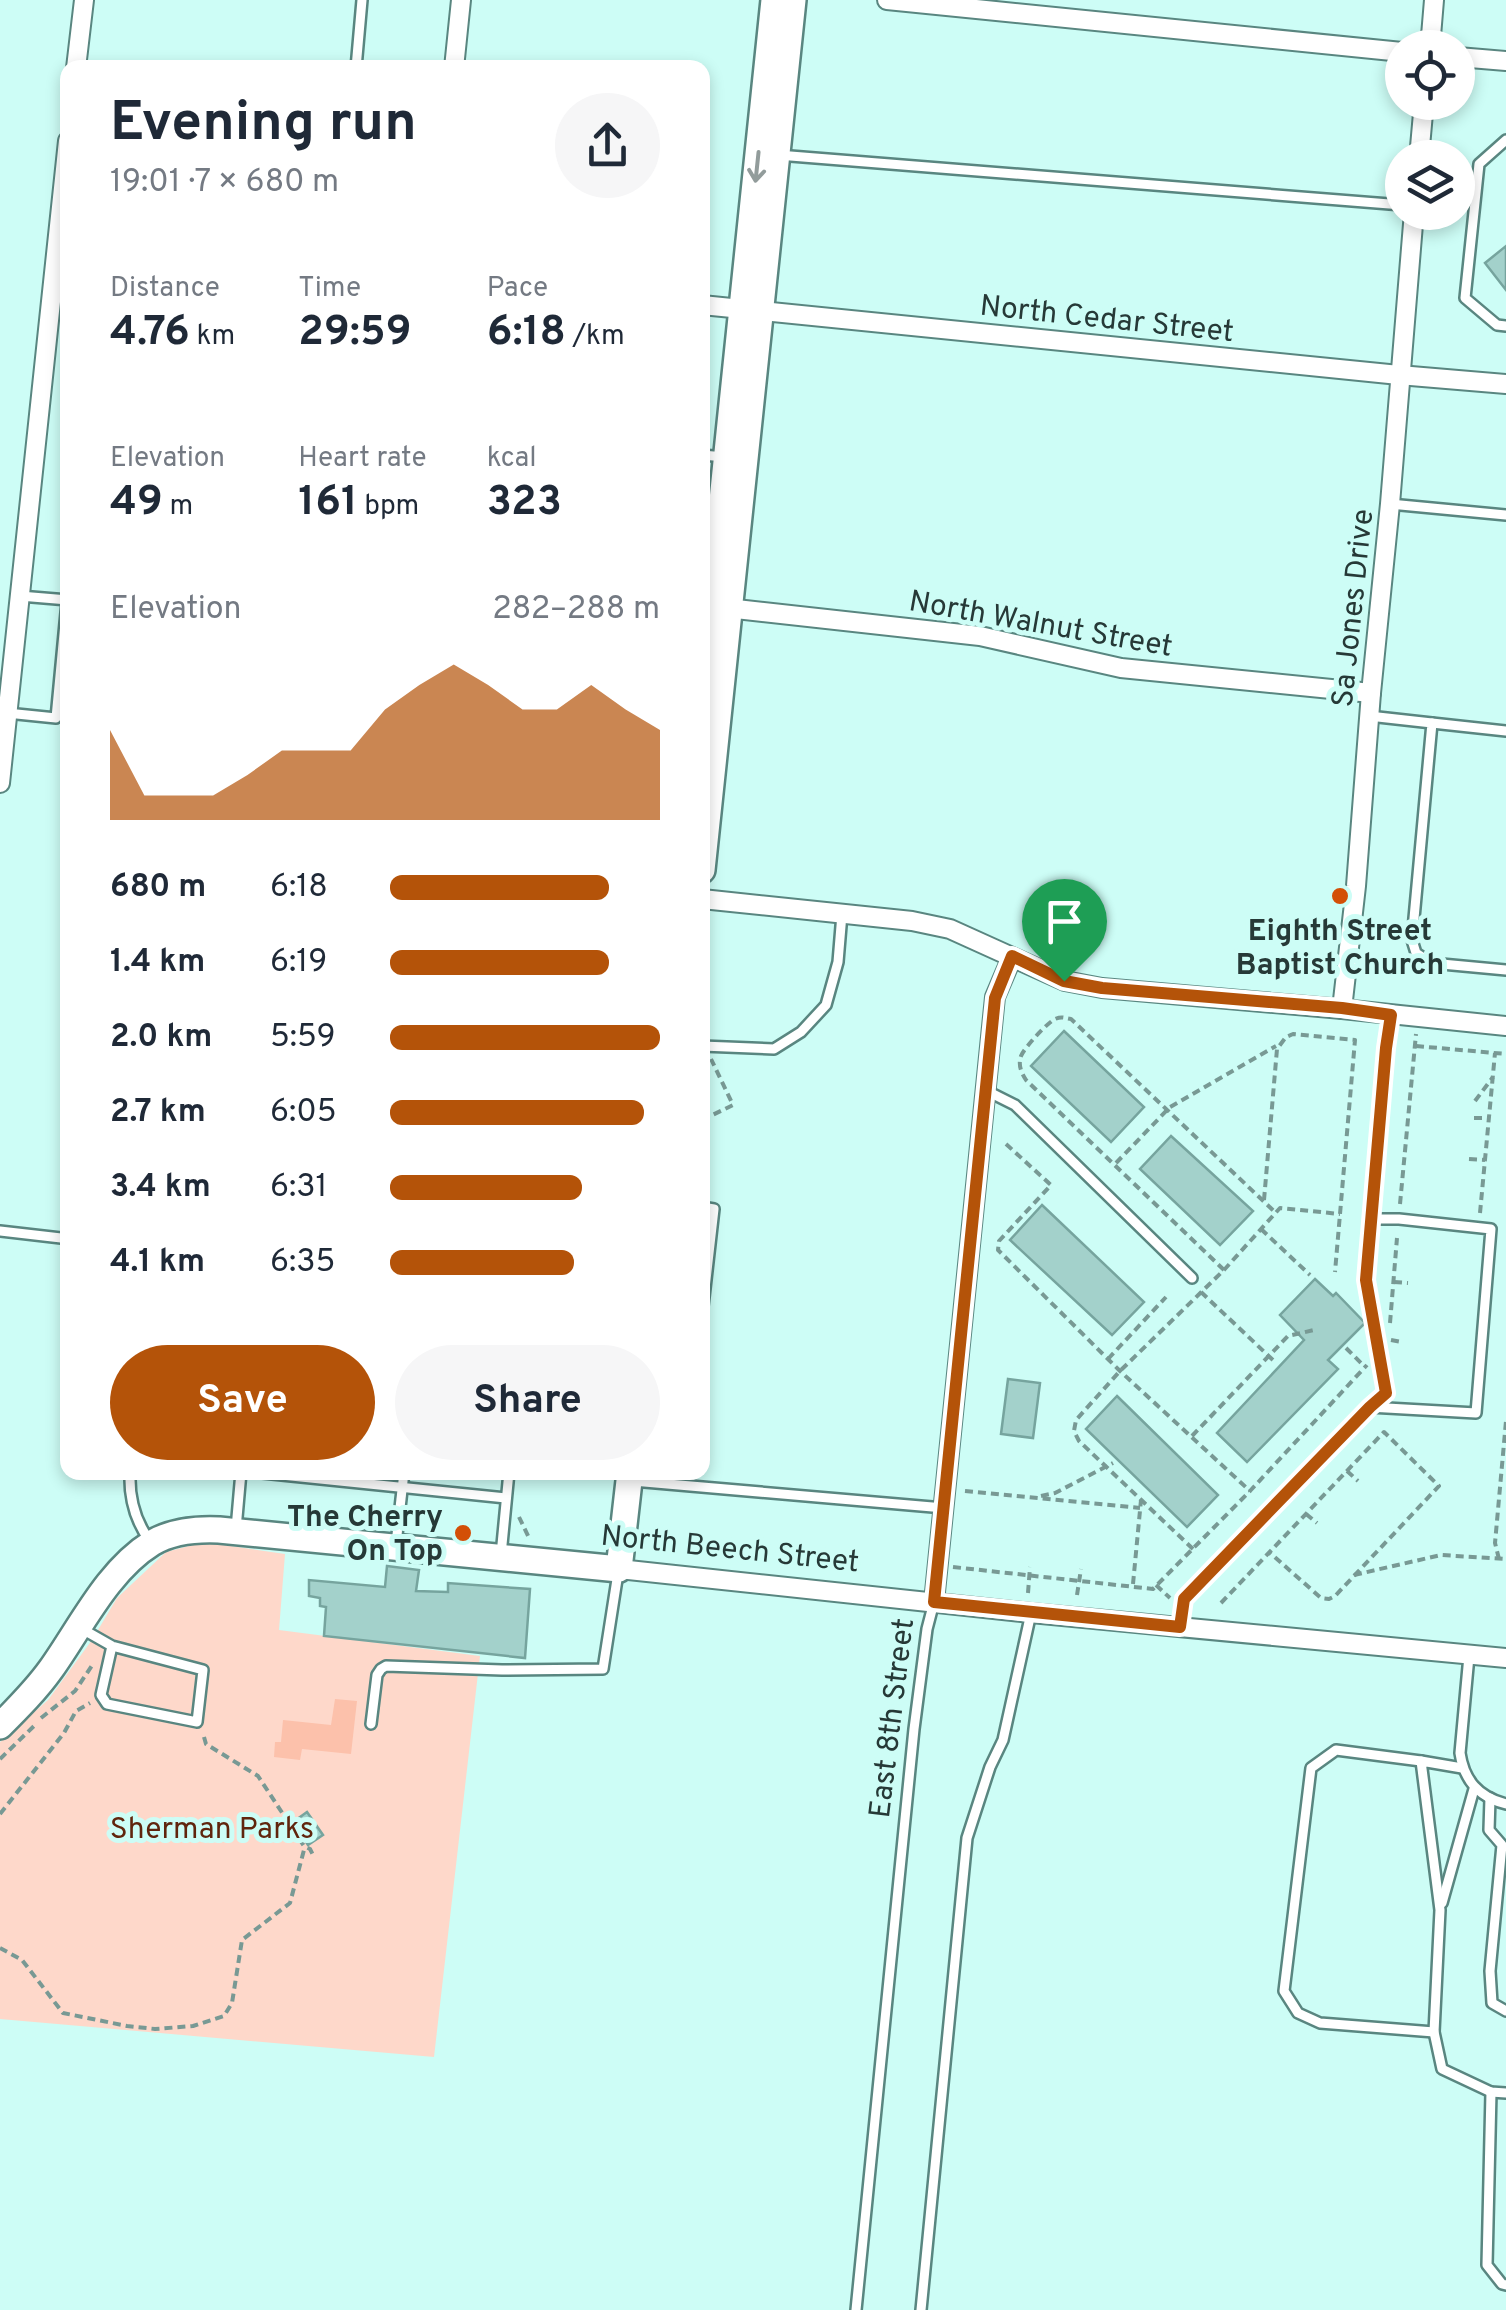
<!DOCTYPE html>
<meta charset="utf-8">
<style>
body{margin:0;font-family:Overpass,sans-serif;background:#f6f6f7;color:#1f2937;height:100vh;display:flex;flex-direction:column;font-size:38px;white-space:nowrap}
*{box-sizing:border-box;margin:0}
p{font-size:32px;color:#747a83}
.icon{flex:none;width:55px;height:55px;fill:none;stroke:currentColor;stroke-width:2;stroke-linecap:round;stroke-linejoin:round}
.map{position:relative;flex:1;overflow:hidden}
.sheet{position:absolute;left:60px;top:60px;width:650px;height:1420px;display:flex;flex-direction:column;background:#fff;border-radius:20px;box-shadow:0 5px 15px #0003}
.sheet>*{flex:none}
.buttons{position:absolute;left:1385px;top:30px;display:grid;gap:20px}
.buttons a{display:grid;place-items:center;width:90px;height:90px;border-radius:50%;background:#fff;box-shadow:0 5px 15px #0003;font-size:50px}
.pin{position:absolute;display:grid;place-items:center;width:85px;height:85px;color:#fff;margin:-102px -42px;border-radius:50% 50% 50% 0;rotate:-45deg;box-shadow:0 0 10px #0007}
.pin .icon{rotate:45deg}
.round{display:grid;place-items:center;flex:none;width:105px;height:105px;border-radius:52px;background:#f6f6f7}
.head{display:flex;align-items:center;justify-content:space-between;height:170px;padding:0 50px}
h1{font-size:55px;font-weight:700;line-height:75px}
.figures{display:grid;grid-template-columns:repeat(3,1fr);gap:15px;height:170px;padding:10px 50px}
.figures div{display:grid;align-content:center}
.figures b{font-size:42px;font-weight:700}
.figures small{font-size:28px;font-weight:400}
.figures p{font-size:28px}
.chart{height:280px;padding:20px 50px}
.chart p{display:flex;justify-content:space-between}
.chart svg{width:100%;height:180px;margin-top:10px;fill:#b45309;opacity:.7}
.button{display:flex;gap:20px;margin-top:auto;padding:20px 50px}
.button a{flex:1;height:115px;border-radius:60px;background:#b45309;color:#fff;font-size:40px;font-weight:700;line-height:115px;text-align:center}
.button a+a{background:#f6f6f7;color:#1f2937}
ul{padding:0 50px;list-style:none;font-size:32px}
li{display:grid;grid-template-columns:160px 120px 1fr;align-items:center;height:75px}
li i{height:25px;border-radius:12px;background:#b45309}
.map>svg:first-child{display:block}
.green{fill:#fed8ca}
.water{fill:#fcc1ab}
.building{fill:#a3d1cb;stroke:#76a49e;stroke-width:2.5}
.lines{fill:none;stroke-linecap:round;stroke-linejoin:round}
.lane-casing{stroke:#598680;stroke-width:14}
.street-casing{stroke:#598680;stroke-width:22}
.secondary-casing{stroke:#598680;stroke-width:30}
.path{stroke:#789994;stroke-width:4;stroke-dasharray:8 5;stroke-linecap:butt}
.lane{stroke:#fff;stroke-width:9}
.street{stroke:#fff;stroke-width:18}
.secondary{stroke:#fff;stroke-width:25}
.oneway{stroke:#929c9b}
.route-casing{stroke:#fff;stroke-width:20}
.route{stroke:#b45309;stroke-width:12}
.poi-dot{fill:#d34f07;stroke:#cdfdf6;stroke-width:4}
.labels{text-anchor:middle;stroke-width:10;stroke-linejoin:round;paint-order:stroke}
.street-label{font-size:30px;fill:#263937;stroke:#cdfdf6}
.poi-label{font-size:30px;font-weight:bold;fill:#263937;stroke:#cdfdf6}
.park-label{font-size:30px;fill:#60250d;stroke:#cdfdf6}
</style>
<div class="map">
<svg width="1506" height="2310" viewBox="0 0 1506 2310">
<rect width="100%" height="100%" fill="#cdfdf6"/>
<polygon class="green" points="204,1542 285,1554 279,1630 480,1656 434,2057 0,2019 0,1742 48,1700 92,1640 117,1598 166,1552"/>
<polygon class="water" points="335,1699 357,1701 351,1754 302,1749 300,1760 274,1757 275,1742 281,1742 283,1720 331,1725"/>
<g class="building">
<polygon points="1506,246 1506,290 1485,263"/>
<polygon points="1064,1031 1144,1107 1111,1142 1031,1066"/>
<polygon points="1171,1136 1253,1211 1220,1245 1140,1169"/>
<polygon points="1042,1205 1144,1302 1112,1335 1010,1240"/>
<polygon points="1315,1279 1333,1296 1336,1293 1365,1323 1328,1360 1338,1369 1247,1462 1217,1433 1304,1340 1280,1315"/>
<polygon points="1008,1379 1040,1383 1033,1438 1001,1434"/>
<polygon points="1117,1396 1218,1495 1187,1527 1086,1429"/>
<polygon points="387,1566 419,1570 416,1591 448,1592 448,1583 530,1589 525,1658 324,1636 326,1607 320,1606 320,1598 309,1596 309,1580 385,1587"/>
<polygon points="307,1812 323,1835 308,1845 293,1822"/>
</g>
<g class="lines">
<defs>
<g id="lane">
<polyline points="356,68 362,0"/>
<polyline points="1506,140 1479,164 1465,298 1497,325 1506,326"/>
<polyline points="778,155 1402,205"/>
<polyline points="702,455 725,457"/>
<polyline points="1390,504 1506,515"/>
<polyline points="20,596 68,600"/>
<polyline points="7,713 56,718 67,602"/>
<polyline points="1369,716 1432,723 1412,940 1416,953 1431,963 1506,970"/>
<polyline points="1432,723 1506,731"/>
<polyline points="702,1046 774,1049 801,1032 826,1005 838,962 842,914"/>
<polyline points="985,1090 1015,1105 1192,1278"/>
<polyline points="702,1207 714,1209 702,1315"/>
<polyline points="0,1231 61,1238"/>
<polyline points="1369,1407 1476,1413 1491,1229 1399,1219 1372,1219"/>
<path d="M 130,1472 C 129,1497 135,1521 150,1541"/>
<polyline points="252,1472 506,1498"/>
<polyline points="633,1481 944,1508"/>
<polyline points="236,1529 241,1472"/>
<polyline points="396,1544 404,1472"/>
<polyline points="501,1555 509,1472"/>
<polyline points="1180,1627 1184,1599 1369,1407 1386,1393 1367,1280 1391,1015"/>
<polyline points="82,1629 112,1646 203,1670 197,1722 107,1704 101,1695 112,1646"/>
<path d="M 1469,1656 L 1460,1753 C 1464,1780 1478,1797 1506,1804"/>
<polyline points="371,1724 377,1675 381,1669 386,1666 502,1670 603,1669 618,1573"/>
<polyline points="1421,1761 1336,1750 1311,1768 1284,1991 1298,2013 1320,2023 1434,2032"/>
<polyline points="1462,1768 1421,1761 1440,1910 1434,2032 1442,2069 1491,2092 1506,2093"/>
<polyline points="1490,1798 1489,1830 1502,1845 1490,1971 1492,2003 1506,2011"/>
<polyline points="1442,1903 1474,1789"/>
<polyline points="1491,2092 1487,2265 1502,2284 1506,2285"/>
<polyline points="856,2310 914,1729 927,1629 934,1602"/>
<polyline points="921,2310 967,1838 990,1767 1003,1740 1031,1613"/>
</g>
<g id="street">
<polyline points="887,0 1402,52"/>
<polyline points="1430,48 1434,0"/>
<polyline points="1458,57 1506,61"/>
<polyline points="76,68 84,0"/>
<polyline points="454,68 461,0"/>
<polyline points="1419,158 1424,102"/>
<polyline points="702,305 1399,375 1506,384"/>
<polyline points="718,607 980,636 1121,668 1371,693"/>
<polyline points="0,783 68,141"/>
<polyline points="702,899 912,921 950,929 1065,981 1102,988 1342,1009 1506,1026"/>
<polyline points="1342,1009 1356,886 1371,693 1390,504 1414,212"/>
<polyline points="619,1569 1031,1613 1506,1658"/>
<polyline points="934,1602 995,997 1012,957"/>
</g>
<g id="secondary">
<polyline points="702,693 774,0"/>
<polyline points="702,870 793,0"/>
<path d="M 0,1726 C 18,1708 36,1690 51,1669 C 81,1627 107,1571 152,1543 C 172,1531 196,1529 219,1530 L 619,1569 L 630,1472"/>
</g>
</defs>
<use href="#lane" class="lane-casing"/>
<use href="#street" class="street-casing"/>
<use href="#secondary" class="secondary-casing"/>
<g class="path">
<polyline points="1416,1046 1506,1054"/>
<polyline points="1475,1101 1493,1077"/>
<polyline points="1474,1118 1489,1118"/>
<polyline points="702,1120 733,1105 711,1059"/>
<polyline points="1006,1144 1051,1185 999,1241 998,1250 1120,1371 1250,1491"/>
<polyline points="1469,1159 1485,1160"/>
<polyline points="1116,1163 1170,1107 1276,1046"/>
<polyline points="1264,1200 1277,1049 1286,1037 1293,1034 1355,1040 1335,1272"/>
<polyline points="1400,1204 1416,1034"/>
<polyline points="1480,1213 1495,1053"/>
<polyline points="1261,1229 1310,1275"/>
<path d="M 1224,1270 L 1026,1080 C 1021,1072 1018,1065 1021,1056 C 1024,1048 1047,1023 1055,1019 C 1062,1016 1064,1018 1071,1019 L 1276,1213"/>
<polyline points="1394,1282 1408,1283"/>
<polyline points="1201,1292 1275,1362"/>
<polyline points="1390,1323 1397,1238"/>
<polyline points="1391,1340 1402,1342"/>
<polyline points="1346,1348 1363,1365"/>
<polyline points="1108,1359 1166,1297"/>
<polyline points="1192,1436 1288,1336 1314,1330"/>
<polyline points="1347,1471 1358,1481"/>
<polyline points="965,1491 1140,1508"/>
<polyline points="1041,1496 1055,1493 1113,1463"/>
<polyline points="1306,1514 1317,1523"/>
<polyline points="519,1517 530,1540"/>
<polyline points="1193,1549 1079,1441 1074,1431 1076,1420 1120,1371 1224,1270 1280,1208 1340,1214"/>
<polyline points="1499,1559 1495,1543 1506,1421"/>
<polyline points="953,1567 1153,1589 1250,1491 1367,1365"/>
<polyline points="1354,1575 1441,1555 1506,1559"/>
<polyline points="1133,1584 1141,1500"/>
<polyline points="1156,1585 1170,1598"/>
<polyline points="1028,1593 1030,1567"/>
<polyline points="1077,1595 1081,1569"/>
<polyline points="1221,1603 1384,1432 1439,1486 1335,1596 1329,1599 1321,1598 1269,1552"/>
<polyline points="41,1718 75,1691 93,1664"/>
<polyline points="204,1737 206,1744 258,1776 304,1846 310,1849 313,1855"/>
<polyline points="0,1759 35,1725"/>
<polyline points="0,1814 64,1733 76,1711 90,1703"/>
<polyline points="0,1948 22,1960 63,2013 127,2026 155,2029 193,2026 224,2016 232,2003 242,1940 290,1903 305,1846"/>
</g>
<use href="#lane" class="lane"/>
<use href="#street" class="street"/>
<use href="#secondary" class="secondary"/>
</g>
<defs><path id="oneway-shaft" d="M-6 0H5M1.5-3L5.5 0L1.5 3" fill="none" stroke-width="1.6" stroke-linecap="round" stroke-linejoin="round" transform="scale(2.5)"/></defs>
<use class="oneway" href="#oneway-shaft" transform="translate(757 167) rotate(96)"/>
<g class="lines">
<defs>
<polygon id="route" points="1012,956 1064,981 1102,988 1342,1008 1391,1015 1386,1048 1366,1280 1386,1393 1370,1407 1184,1599 1180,1627 934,1602 995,998"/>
</defs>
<use href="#route" class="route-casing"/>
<use href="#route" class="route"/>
</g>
<g class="poi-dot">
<circle cx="1340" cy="896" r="10"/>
<circle cx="463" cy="1533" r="10"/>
</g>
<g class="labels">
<g class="street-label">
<text transform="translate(1107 318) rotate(6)" y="10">North Cedar Street</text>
<text transform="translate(1352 608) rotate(-84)" y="10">Sa Jones Drive</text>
<text transform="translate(1041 623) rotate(10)" y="10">North Walnut Street</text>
<text transform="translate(730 1548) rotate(6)" y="10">North Beech Street</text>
<text transform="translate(891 1718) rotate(-83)" y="10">East 8th Street</text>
</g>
<g class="poi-label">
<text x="1340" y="940">Eighth Street<tspan x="1340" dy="34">Baptist Church</tspan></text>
<text x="443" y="1526" text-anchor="end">The Cherry<tspan x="443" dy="34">On Top</tspan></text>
</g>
<g class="park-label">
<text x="212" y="1838">Sherman Parks</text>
</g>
</g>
</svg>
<div class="buttons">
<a><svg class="icon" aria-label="locate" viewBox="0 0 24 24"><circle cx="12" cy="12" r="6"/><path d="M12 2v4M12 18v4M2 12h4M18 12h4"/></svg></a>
<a><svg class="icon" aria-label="layers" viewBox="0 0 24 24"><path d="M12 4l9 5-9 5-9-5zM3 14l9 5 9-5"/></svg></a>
</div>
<div class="pin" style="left:1064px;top:981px;background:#1e9e55"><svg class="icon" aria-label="arrive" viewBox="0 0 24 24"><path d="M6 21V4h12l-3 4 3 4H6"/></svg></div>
<section class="sheet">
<div class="head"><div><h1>Evening run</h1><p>19:01 · 7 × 680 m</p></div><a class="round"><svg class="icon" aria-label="share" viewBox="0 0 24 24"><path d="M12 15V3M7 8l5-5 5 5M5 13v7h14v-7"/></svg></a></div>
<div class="figures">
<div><p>Distance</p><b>4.76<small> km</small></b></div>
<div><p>Time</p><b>29:59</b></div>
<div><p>Pace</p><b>6:18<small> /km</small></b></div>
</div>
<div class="figures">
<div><p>Elevation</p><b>49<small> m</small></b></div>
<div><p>Heart rate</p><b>161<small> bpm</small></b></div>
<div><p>kcal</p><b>323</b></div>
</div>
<div class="chart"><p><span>Elevation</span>282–288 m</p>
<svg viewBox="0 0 160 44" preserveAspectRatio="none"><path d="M0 44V22L10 38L20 38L30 38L40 33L50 27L60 27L70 27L80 17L90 11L100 6L110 11L120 17L130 17L140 11L150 17L160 22V44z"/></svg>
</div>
<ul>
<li><b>680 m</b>6:18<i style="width:81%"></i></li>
<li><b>1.4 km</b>6:19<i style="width:81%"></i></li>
<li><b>2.0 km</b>5:59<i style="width:100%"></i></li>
<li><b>2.7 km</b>6:05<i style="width:94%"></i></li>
<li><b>3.4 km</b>6:31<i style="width:71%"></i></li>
<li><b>4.1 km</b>6:35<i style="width:68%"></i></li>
</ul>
<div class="button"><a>Save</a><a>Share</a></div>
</section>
</div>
